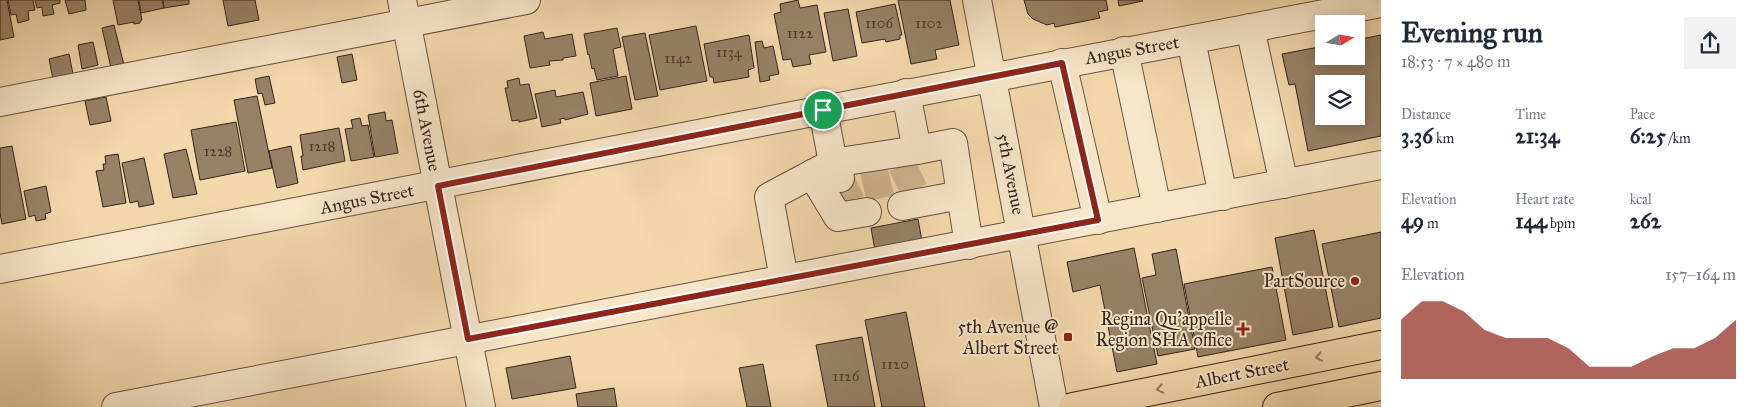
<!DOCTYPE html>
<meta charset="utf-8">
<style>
body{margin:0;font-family:"IM FELL Great Primer",serif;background:#f2f2f3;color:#1f2937;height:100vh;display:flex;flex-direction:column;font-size:19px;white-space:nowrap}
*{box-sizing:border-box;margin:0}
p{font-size:16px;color:#747a83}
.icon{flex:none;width:28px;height:28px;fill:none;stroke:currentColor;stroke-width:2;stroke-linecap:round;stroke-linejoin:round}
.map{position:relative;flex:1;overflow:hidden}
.drawer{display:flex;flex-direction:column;background:#fff;width:375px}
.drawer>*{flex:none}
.needle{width:32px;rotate:79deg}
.controls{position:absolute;left:1315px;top:15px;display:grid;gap:10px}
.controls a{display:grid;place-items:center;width:50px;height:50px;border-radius:0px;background:#fff;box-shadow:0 2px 12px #0003;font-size:25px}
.pin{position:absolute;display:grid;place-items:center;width:42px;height:42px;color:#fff;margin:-21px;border:2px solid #fff;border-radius:50%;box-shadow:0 1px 5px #0007}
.round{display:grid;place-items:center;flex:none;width:52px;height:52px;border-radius:0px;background:#f2f2f3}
.overview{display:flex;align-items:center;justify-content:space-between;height:85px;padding:0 20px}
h1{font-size:28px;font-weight:700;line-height:38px}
.metrics{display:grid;grid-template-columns:repeat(3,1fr);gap:8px;height:85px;padding:5px 20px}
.metrics div{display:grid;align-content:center}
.metrics b{font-size:21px;font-weight:700}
.metrics small{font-size:14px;font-weight:400}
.metrics p{font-size:14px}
.chart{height:140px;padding:10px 20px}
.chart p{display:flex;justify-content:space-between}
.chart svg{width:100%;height:90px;margin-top:5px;fill:#8f2418;opacity:.7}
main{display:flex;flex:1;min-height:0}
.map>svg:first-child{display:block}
.building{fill:#978266;stroke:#34241c;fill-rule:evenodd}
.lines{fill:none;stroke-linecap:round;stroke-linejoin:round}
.minor-tunnel{stroke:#cdb48e;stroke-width:28;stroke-dasharray:28 14;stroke-linecap:butt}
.minor-casing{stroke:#645140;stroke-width:30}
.major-casing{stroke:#34241c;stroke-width:30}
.minor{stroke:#f7e6c8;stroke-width:28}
.major{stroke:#f3d8ab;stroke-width:28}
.oneway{stroke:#947e64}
.route-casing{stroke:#fff;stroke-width:10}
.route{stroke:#8f2418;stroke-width:6}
.poi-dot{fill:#8f2418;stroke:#f7e6c8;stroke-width:2}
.labels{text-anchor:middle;stroke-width:4;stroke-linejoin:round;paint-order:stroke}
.number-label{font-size:15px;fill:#4d3c2e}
.street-label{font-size:18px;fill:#34241c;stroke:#f7e6c8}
.poi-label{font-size:18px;fill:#34241c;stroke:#f7e6c8;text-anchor:end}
</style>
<main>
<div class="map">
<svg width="1381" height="407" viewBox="0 0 1381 407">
<rect width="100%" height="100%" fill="#f3d8ab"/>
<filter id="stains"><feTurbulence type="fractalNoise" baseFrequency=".004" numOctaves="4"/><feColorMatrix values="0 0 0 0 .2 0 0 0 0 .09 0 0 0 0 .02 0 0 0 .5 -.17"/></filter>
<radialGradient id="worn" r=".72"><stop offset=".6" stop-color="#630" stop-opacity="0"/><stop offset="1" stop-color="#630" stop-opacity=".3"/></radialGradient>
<g class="building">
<polygon points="0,0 7,0 14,37 0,40"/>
<polygon points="8,0 33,0 35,10 28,11 29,20 18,23 16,14 11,15"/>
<polygon points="35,0 60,0 60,3 52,5 54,14 43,16 42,7 37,8"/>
<polygon points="65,0 85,0 86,10 69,14"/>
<polygon points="113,0 138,0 142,20 140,21 140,23 134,24 134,22 118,25"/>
<polygon points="139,0 162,0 164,8 141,13"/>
<polygon points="163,0 189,0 189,4 164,8"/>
<polygon points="223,0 255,0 259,20 228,26"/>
<polygon points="798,0 800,8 817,5 826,52 809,55 811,64 793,67 791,59 783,60 774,14 781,12 780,4"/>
<polygon points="898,0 950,0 959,45 935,50 937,59 911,64"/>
<polygon points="1024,0 1106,0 1108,10 1098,12 1100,18 1055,27 1054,23 1047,25 1033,19 1028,14"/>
<polygon points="1118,0 1142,0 1143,1 1119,6"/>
<polygon points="895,4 902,35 900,35 900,39 886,42 885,39 862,43 856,12"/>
<polygon points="848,9 857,56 833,61 824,13"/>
<polygon points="114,25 124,65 111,68 102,28"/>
<polygon points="696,26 707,81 660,90 649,35"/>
<polygon points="617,28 621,47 613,49 618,76 597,80 594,68 592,69 589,54 588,55 584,34"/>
<polygon points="543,32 545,39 572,34 576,56 563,58 563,60 549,61 550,65 530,68 524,36"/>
<polygon points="645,33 658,96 635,100 622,37"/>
<polygon points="749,35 754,68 748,70 749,77 714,83 713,77 710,77 704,44"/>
<path d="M 1381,35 L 1381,136 L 1308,151 L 1295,84 L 1289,85 L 1282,54 L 1324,46 L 1324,56 L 1356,56 L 1356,40 ZM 1324,84 L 1356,84 L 1356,116 L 1324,116 Z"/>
<polygon points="762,41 764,48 773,46 779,74 769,76 770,80 760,82 755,42"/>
<polygon points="93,42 98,65 82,69 78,45"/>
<polygon points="69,54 73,74 53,79 49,59"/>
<polygon points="352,54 357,80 342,83 337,57"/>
<polygon points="269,76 275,103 265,105 262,93 258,94 255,79"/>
<polygon points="626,76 632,109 596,116 590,83"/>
<polygon points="519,78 520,85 529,84 537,118 519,122 519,120 512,121 505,88 508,88 507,81"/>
<polygon points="555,90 556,97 583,92 588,114 565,120 565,118 560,119 561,123 542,127 535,94"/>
<polygon points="257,96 272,168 248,173 234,100"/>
<polygon points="106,97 111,121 90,125 85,101"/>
<polygon points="385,112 386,121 392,120 398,153 375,157 368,115"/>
<polygon points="360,118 362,126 368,125 374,157 351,161 345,129 353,128 351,120"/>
<polygon points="236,122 245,171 200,180 191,130"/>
<polygon points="339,128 345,161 303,170 301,156 303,156 300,135"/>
<polygon points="12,146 26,219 2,224 0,213 0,148"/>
<polygon points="291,146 298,183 277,188 269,151"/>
<polygon points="186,149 197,194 173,198 164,154"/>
<polygon points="118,154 126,203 103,207 96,171 104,170 103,164 106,164 105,156"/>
<polygon points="144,158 154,204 139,207 138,201 130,203 122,163"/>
<polygon points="46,186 51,212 45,214 46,219 36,221 35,215 29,217 24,191"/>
<polygon points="918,219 923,247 876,256 871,228"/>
<polygon points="1314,230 1333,327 1293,335 1275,238"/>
<polygon points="1381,232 1381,318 1339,327 1322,244"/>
<polygon points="1134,248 1157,364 1117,372 1100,285 1073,292 1067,262"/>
<polygon points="1176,249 1195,349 1158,356 1142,278 1156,275 1152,254"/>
<polygon points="1272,267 1286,340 1198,357 1184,284"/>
<polygon points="906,312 925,407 882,407 865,320"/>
<polygon points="862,337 875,407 828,407 816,345"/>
<polygon points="570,356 576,388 512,399 506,368"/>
<polygon points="763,364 771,407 747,407 739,368"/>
<polygon points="614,388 617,407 578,407 576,394"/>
</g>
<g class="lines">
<g class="minor-tunnel">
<polyline points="902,165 914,190"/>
<polyline points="874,171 883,209"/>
<polyline points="840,178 851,202"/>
</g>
<defs>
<g id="minor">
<polyline points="402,0 481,407"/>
<polyline points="977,0 1054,407"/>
<polyline points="1250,28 1284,184"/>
<polyline points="1191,40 1223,196"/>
<polyline points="1124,51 1157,208"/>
<polyline points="1062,63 1098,220"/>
<polyline points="0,102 526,0"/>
<polyline points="823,110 833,163 917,150 906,93"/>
<polyline points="917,150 953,143 969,245"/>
<polyline points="812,174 838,217 867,212"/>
<polyline points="902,206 961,195"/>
<path d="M 0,269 C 461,181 920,90 1381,3"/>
<polyline points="784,279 769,197 833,163 840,178"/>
<polyline points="116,407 1381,165"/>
</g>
<g id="major">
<polyline points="1073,407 1381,345"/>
<polyline points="1277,407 1381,386"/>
</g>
</defs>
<use href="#minor" class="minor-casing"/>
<use href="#major" class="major-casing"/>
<use href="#minor" class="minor"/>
<use href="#major" class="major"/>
</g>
<defs><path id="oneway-chevron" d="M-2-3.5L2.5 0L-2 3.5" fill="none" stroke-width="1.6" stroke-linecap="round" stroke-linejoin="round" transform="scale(1.25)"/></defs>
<g class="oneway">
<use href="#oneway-chevron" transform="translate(1319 357) rotate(169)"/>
<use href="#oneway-chevron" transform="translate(1160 389) rotate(169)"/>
</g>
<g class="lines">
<defs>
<polygon id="route" points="1062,63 1098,220 468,339 438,186"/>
</defs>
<use href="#route" class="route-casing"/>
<use href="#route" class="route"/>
</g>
<g class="poi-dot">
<circle cx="1355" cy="281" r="5"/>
<path d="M1240.5 321.5h5v5h5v5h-5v5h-5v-5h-5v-5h5z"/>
<rect x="1063" y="332" width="10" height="10" rx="2.5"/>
</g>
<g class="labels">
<g class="number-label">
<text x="879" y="28">1106</text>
<text x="929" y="28">1102</text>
<text x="800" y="38">1122</text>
<text x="729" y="57">1134</text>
<text x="678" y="63">1142</text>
<text x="322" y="151">1218</text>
<text x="218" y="156">1228</text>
<text x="895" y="369">1120</text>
<text x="846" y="381">1126</text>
</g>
<g class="street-label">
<text transform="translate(1132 50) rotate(-10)" y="6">Angus Street</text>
<text transform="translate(427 130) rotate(79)" y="6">6th Avenue</text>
<text transform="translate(1011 174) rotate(79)" y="6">5th Avenue</text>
<text transform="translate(367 199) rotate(-11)" y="6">Angus Street</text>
<text transform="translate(1242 373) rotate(-11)" y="6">Albert Street</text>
</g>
<g class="poi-label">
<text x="1345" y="287">PartSource</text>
<text x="1232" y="325">Regina Qu'appelle<tspan x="1232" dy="21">Region SHA office</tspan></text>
<text x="1058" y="333">5th Avenue @<tspan x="1058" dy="21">Albert Street</tspan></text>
</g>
</g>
<rect width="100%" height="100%" filter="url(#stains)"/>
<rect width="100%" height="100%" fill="url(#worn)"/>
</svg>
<div class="controls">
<a><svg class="needle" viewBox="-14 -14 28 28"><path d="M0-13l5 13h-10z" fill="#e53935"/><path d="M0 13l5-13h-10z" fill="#747a83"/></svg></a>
<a><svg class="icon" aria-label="layers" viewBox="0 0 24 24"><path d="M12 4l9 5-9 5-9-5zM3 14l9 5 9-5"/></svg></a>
</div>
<div class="pin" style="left:823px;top:110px;background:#1e9e55"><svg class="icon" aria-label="arrive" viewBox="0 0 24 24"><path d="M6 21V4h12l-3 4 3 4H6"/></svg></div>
</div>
<section class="drawer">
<div class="overview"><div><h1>Evening run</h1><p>18:53 · 7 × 480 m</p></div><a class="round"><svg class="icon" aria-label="share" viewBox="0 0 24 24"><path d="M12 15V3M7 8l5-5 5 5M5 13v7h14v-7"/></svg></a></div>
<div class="metrics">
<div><p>Distance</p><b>3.36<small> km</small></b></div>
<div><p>Time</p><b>21:34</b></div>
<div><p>Pace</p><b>6:25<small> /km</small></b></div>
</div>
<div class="metrics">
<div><p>Elevation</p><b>49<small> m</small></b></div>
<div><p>Heart rate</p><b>144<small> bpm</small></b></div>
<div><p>kcal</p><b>262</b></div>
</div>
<div class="chart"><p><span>Elevation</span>157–164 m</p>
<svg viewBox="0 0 160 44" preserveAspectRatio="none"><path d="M0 44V15L10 6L20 6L30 11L40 20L50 24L60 24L70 24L80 29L90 38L100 38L110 38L120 33L130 29L140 29L150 24L160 15V44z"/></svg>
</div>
</section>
</main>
